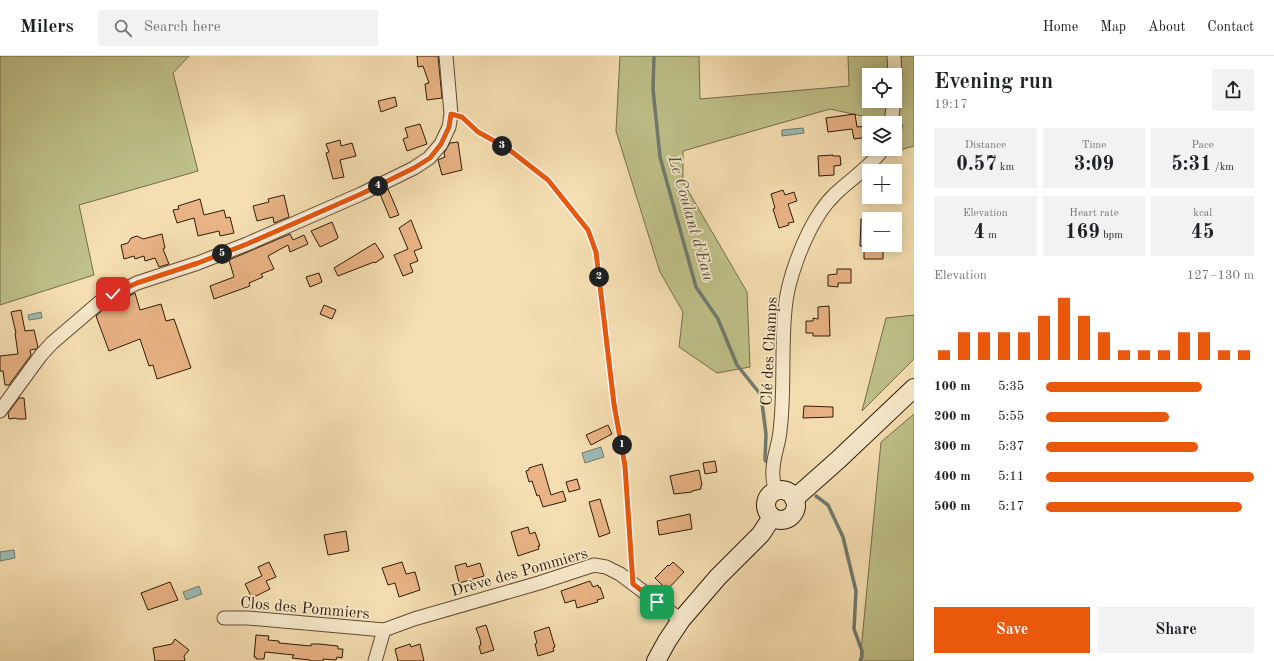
<!DOCTYPE html>
<meta charset="utf-8">
<style>
body{margin:0;font-family:"Old Standard TT",serif;background:#f2f2f2;color:#202124;height:100vh;display:flex;flex-direction:column;font-size:15px;white-space:nowrap}
*{box-sizing:border-box;margin:0}
p{font-size:13px;color:#757577}
.icon{flex:none;width:22px;height:22px;fill:none;stroke:currentColor;stroke-width:2;stroke-linecap:round;stroke-linejoin:round}
.map{position:relative;flex:1;overflow:hidden}
.drawer{display:flex;flex-direction:column;background:#fff;width:360px}
.drawer>*{flex:none}
.fabs{position:absolute;left:862px;top:12px;display:grid;gap:8px}
.fabs a{display:grid;place-items:center;width:40px;height:40px;border-radius:0px;background:#fff;box-shadow:0 2px 10px #0003;font-size:20px}
.pin{position:absolute;display:grid;place-items:center;width:34px;height:34px;color:#fff;margin:-17px;border-radius:8px;box-shadow:0 2px 6px #0006}
.km{position:absolute;width:20px;height:20px;margin:-10px;border-radius:50%;background:#222;color:#fff;font-size:11px;line-height:20px;text-align:center}
.round{display:grid;place-items:center;flex:none;width:42px;height:42px;border-radius:0px;background:#f2f2f2}
.head{display:flex;align-items:center;justify-content:space-between;height:68px;padding:0 20px}
h1{font-size:22px;font-weight:700;line-height:30px}
.metrics{display:grid;grid-template-columns:repeat(3,1fr);gap:6px;height:68px;padding:4px 20px}
.metrics div{display:grid;align-content:center;border-radius:0px;background:#f2f2f2;text-align:center}
.metrics b{font-size:20px;font-weight:700}
.metrics small{font-size:11px;font-weight:400}
.metrics p{font-size:11px}
.chart{height:112px;padding:8px 20px}
.chart p{display:flex;justify-content:space-between}
.chart svg{width:100%;height:72px;margin-top:4px;stroke:#ea580c;stroke-width:6}
.primary-button{display:flex;gap:8px;margin-top:auto;padding:8px 20px}
.primary-button a{flex:1;height:46px;border-radius:0px;background:#ea580c;color:#fff;font-size:16px;font-weight:700;line-height:46px;text-align:center}
.primary-button a+a{background:#f2f2f2;color:#202124}
ul{padding:0 20px;list-style:none;font-size:13px}
li{display:grid;grid-template-columns:64px 48px 1fr;align-items:center;height:30px}
li i{height:10px;border-radius:5px;background:#ea580c}
header{display:flex;align-items:center;gap:24px;box-sizing:border-box;height:56px;padding:0 20px;background:#fff;border-bottom:1px solid #e0e0e0}
header strong{font-size:19px}
nav{display:flex;gap:22px;margin-inline-start:auto;font-size:14px}
.search{width:280px;height:36px;background:#f2f2f2;display:flex;align-items:center;gap:10px;box-sizing:border-box;padding:0 14px;border-radius:0px;color:#757577;font-size:15px}
main{display:flex;flex:1;min-height:0}
.map>svg:first-child{display:block}
.green{fill:#bfc18a;stroke:#766e49;fill-rule:evenodd}
.water{fill:#9ebbb4;stroke:#717b6f}
.lines{fill:none;stroke-linecap:round;stroke-linejoin:round}
.stream{stroke:#717b6f;stroke-width:3.5}
.building{fill:#e9b385;stroke:#2e1b08}
.street-casing{stroke:#604c32;stroke-width:15}
.secondary-casing{stroke:#2e1b08;stroke-width:20}
.path{stroke:#2e1b08;stroke-width:2;stroke-dasharray:1 2;stroke-linecap:butt}
.street{stroke:#f8eacd;stroke-width:13}
.secondary{stroke:#f8eacd;stroke-width:18}
.route-casing{stroke:#fff;stroke-width:8}
.route{stroke:#ea580c;stroke-width:5}
.labels{text-anchor:middle;stroke-width:3.5;stroke-linejoin:round;paint-order:stroke}
.street-label{font-size:16px;fill:#2e1b08;stroke:#f8eacd}
.water-label{font-size:17px;font-style:italic;fill:#555344;stroke:#f8eacd}
</style>
<header>
<strong>Milers</strong>
<div class="search"><svg class="icon" aria-label="search" viewBox="0 0 24 24"><circle cx="10" cy="10" r="6"/><path d="M15 15l6 6"/></svg>Search here</div>
<nav><a>Home</a><a>Map</a><a>About</a><a>Contact</a></nav>
</header>
<main>
<div class="map">
<svg width="914" height="605" viewBox="0 0 914 605">
<rect width="100%" height="100%" fill="#f5dfb2"/>
<filter id="stains"><feTurbulence type="fractalNoise" baseFrequency=".005" numOctaves="4"/><feColorMatrix values="0 0 0 0 .2 0 0 0 0 .09 0 0 0 0 .02 0 0 0 .5 -.17"/></filter>
<radialGradient id="worn" r=".72"><stop offset=".6" stop-color="#630" stop-opacity="0"/><stop offset="1" stop-color="#630" stop-opacity=".3"/></radialGradient>
<g class="green">
<polygon points="0,0 189,0 173,17 198,115 79,149 94,219 0,249"/>
<path d="M 620,0 L 699,0 L 700,43 L 849,30 L 848,0 L 914,0 L 914,90 L 896,95 L 903,69 L 830,53 L 683,95 L 683,126 L 747,236 L 750,311 L 717,317 L 679,291 L 683,256 L 660,216 L 616,75 ZM 869,19 L 895,19 L 895,45 L 869,45 Z"/>
<polygon points="914,259 914,303 862,355 886,262"/>
<polygon points="914,358 914,605 860,605 881,386"/>
</g>
<g class="water">
<polygon points="803,72 804,77 782,80 782,74"/>
<polygon points="41,256 42,262 29,264 28,259"/>
<polygon points="601,391 604,401 585,407 582,397"/>
<polygon points="14,494 15,502 0,505 0,496"/>
<polygon points="199,530 202,538 186,544 183,536"/>
</g>
<g class="lines">
<g class="stream">
<polyline points="654,0 653,33 660,101 696,231 718,263 737,309 761,339 766,378 765,404 769,408"/>
<polyline points="816,440 828,449 843,481 856,535 854,573 862,595 862,601 860,605"/>
</g>
</g>
<g class="building">
<polygon points="417,0 438,0 442,42 427,44 425,28 429,27 423,10 418,11"/>
<polygon points="395,41 397,50 381,56 378,45"/>
<polygon points="855,58 857,71 867,70 868,81 854,83 852,73 828,76 826,62"/>
<polygon points="420,68 427,88 407,95 403,83 408,81 405,72"/>
<polygon points="340,84 341,90 352,87 356,100 340,104 344,121 333,123 326,97 329,96 326,88"/>
<polygon points="458,86 462,114 442,119 438,104 445,101 444,97 450,87"/>
<polygon points="833,99 833,100 840,100 841,109 834,110 834,119 819,120 818,100"/>
<polygon points="388,133 399,159 390,162 380,138"/>
<polygon points="783,134 785,139 794,136 797,145 788,148 794,166 788,167 789,169 779,172 773,153 775,152 771,138"/>
<polygon points="284,139 289,161 274,167 273,161 257,165 253,150 269,146 268,143"/>
<polygon points="200,143 204,159 224,154 226,162 230,161 234,177 220,180 219,175 198,180 194,162 177,167 173,154 179,153 178,150"/>
<polygon points="861,163 869,164 869,189 883,189 883,203 864,203 864,190 860,190"/>
<polygon points="411,164 422,192 414,195 418,205 410,208 413,216 403,220 394,199 408,193 399,172"/>
<polygon points="332,166 338,181 337,183 320,191 311,175"/>
<polygon points="162,178 165,192 163,193 169,208 159,211 155,202 145,205 144,200 135,203 134,200 124,203 121,189 128,187 131,182 137,180 143,183"/>
<polygon points="290,178 293,184 304,179 308,188 290,196 288,189 268,200 274,213 261,218 263,221 249,227 250,230 214,243 210,230 234,221 229,204"/>
<polygon points="375,187 384,201 375,207 374,206 338,220 334,212"/>
<polygon points="837,213 851,213 851,227 838,227 838,231 828,230 828,219 837,218"/>
<polygon points="319,217 322,226 310,231 306,221"/>
<polygon points="135,237 140,254 161,248 166,265 174,263 191,312 157,323 153,309 149,310 140,283 109,295 96,260 105,252"/>
<polygon points="324,249 336,254 332,263 320,258"/>
<polygon points="829,250 830,280 813,280 813,277 806,277 806,265 813,265 813,262 818,263 818,251"/>
<polygon points="21,254 25,275 34,274 38,291 36,293 30,294 31,299 9,329 5,329 3,315 0,315 0,300 18,298 15,277 16,277 11,256"/>
<polygon points="19,342 24,342 26,363 17,363 16,362 9,363 8,357"/>
<polygon points="804,350 833,351 833,361 803,362"/>
<polygon points="608,369 612,378 591,389 586,379"/>
<polygon points="715,405 717,416 705,418 703,407"/>
<polygon points="542,408 551,439 563,435 566,445 543,451 539,439 537,440 532,425 529,426 526,415 529,414 529,412"/>
<polygon points="699,414 702,429 701,429 701,433 692,435 692,436 674,438 670,420"/>
<polygon points="577,423 580,433 569,436 566,426"/>
<polygon points="600,443 610,477 599,481 589,446"/>
<polygon points="690,458 692,473 659,479 657,465"/>
<polygon points="528,471 530,478 535,476 540,490 538,490 539,493 518,500 511,476"/>
<polygon points="346,475 349,495 328,499 324,479"/>
<polygon points="269,506 276,521 266,525 270,533 252,542 245,528 262,520 258,511"/>
<polygon points="402,506 406,518 415,516 420,534 399,541 395,527 388,529 382,512"/>
<polygon points="673,506 684,516 667,534 655,522 668,509 669,510"/>
<polygon points="466,507 467,511 480,507 484,520 459,527 455,510"/>
<polygon points="590,525 593,531 598,529 599,532 600,531 604,542 597,544 598,546 577,552 575,544 565,547 561,535"/>
<polygon points="170,526 178,544 148,554 141,537"/>
<polygon points="486,569 494,594 481,598 479,590 481,589 480,583 476,572"/>
<polygon points="549,571 555,591 553,592 554,595 538,600 535,588 537,587 534,576"/>
<polygon points="256,579 269,580 268,584 279,585 279,587 311,590 311,588 319,588 338,590 338,593 343,593 342,602 337,601 336,604 323,603 323,605 310,605 310,604 292,602 294,599 265,596 264,603 256,603 256,601 254,601"/>
<polygon points="175,583 189,594 184,600 185,605 155,605 153,592 172,588"/>
<polygon points="410,588 411,591 420,588 424,605 398,605 395,593"/>
</g>
<g class="lines">
<defs>
<g id="street">
<polyline points="894,0 895,19"/>
<polyline points="891,67 894,45"/>
<polyline points="0,355 41,299 52,287 101,245 137,227 198,207 247,188 361,138 414,112 429,102 441,88 449,71 451,58 446,0"/>
<path d="M 775,435 C 774,428 772,421 773,414 C 773,401 779,388 780,375 C 785,335 781,294 785,254 C 787,224 804,180 821,155 C 837,130 866,117 883,93"/>
<polyline points="224,562 248,562 384,574 414,563 539,527 594,509 606,511 620,518 681,564"/>
<polyline points="375,605 384,574"/>
</g>
<g id="secondary">
<circle cx="781" cy="449" r="15"/>
<polyline points="794,443 838,404 914,332"/>
<polyline points="656,605 667,585 681,564 718,521 761,478 772,461"/>
</g>
</defs>
<use href="#street" class="street-casing"/>
<use href="#secondary" class="secondary-casing"/>
<polyline class="path" points="462,61 478,76 507,92 548,124 588,174 596,196 614,348 625,410 632,513"/>
<use href="#street" class="street"/>
<use href="#secondary" class="secondary"/>
</g>
<g class="lines">
<defs>
<polyline id="route" points="113,238 137,227 198,207 247,188 361,138 414,112 430,102 441,88 449,71 451,58 462,61 478,76 507,92 548,124 588,174 596,196 614,348 625,410 633,528 657,546"/>
</defs>
<use href="#route" class="route-casing"/>
<use href="#route" class="route"/>
</g>
<g class="labels">
<g class="street-label">
<text transform="translate(768 295) rotate(-87)" y="6">Clé des Champs</text>
<text transform="translate(519 515) rotate(-16)" y="6">Drève des Pommiers</text>
<text transform="translate(305 551) rotate(5)" y="6">Clos des Pommiers</text>
</g>
<g class="water-label">
<text transform="translate(692 162) rotate(74)" y="6">Le Coulant d'Eau</text>
</g>
</g>
<rect width="100%" height="100%" filter="url(#stains)"/>
<rect width="100%" height="100%" fill="url(#worn)"/>
</svg>
<div class="fabs">
<a><svg class="icon" aria-label="locate" viewBox="0 0 24 24"><circle cx="12" cy="12" r="6"/><path d="M12 2v4M12 18v4M2 12h4M18 12h4"/></svg></a>
<a><svg class="icon" aria-label="layers" viewBox="0 0 24 24"><path d="M12 4l9 5-9 5-9-5zM3 14l9 5 9-5"/></svg></a>
<a>+</a>
<a>−</a>
</div>
<div class="pin" style="left:657px;top:546px;background:#1e9e55"><svg class="icon" aria-label="arrive" viewBox="0 0 24 24"><path d="M6 21V4h12l-3 4 3 4H6"/></svg></div>
<div class="pin" style="left:113px;top:238px;background:#d93025"><svg class="icon" aria-label="check" viewBox="0 0 24 24"><path d="M5 12l5 5 9-10"/></svg></div>
<b class="km" style="left:622px;top:389px">1</b>
<b class="km" style="left:599px;top:221px">2</b>
<b class="km" style="left:502px;top:90px">3</b>
<b class="km" style="left:378px;top:130px">4</b>
<b class="km" style="left:222px;top:198px">5</b>
</div>
<section class="drawer">
<div class="head"><div><h1>Evening run</h1><p>19:17</p></div><a class="round"><svg class="icon" aria-label="share" viewBox="0 0 24 24"><path d="M12 15V3M7 8l5-5 5 5M5 13v7h14v-7"/></svg></a></div>
<div class="metrics">
<div><p>Distance</p><b>0.57<small> km</small></b></div>
<div><p>Time</p><b>3:09</b></div>
<div><p>Pace</p><b>5:31<small> /km</small></b></div>
</div>
<div class="metrics">
<div><p>Elevation</p><b>4<small> m</small></b></div>
<div><p>Heart rate</p><b>169<small> bpm</small></b></div>
<div><p>kcal</p><b>45</b></div>
</div>
<div class="chart"><p><span>Elevation</span>127–130 m</p>
<svg viewBox="0 0 160 44" preserveAspectRatio="none"><path d="M5 44V38M15 44V27M25 44V27M35 44V27M45 44V27M55 44V17M65 44V6M75 44V17M85 44V27M95 44V38M105 44V38M115 44V38M125 44V27M135 44V27M145 44V38M155 44V38"/></svg>
</div>
<ul>
<li><b>100 m</b>5:35<i style="width:75%"></i></li>
<li><b>200 m</b>5:55<i style="width:59%"></i></li>
<li><b>300 m</b>5:37<i style="width:73%"></i></li>
<li><b>400 m</b>5:11<i style="width:100%"></i></li>
<li><b>500 m</b>5:17<i style="width:94%"></i></li>
</ul>
<div class="primary-button"><a>Save</a><a>Share</a></div>
</section>
</main>
